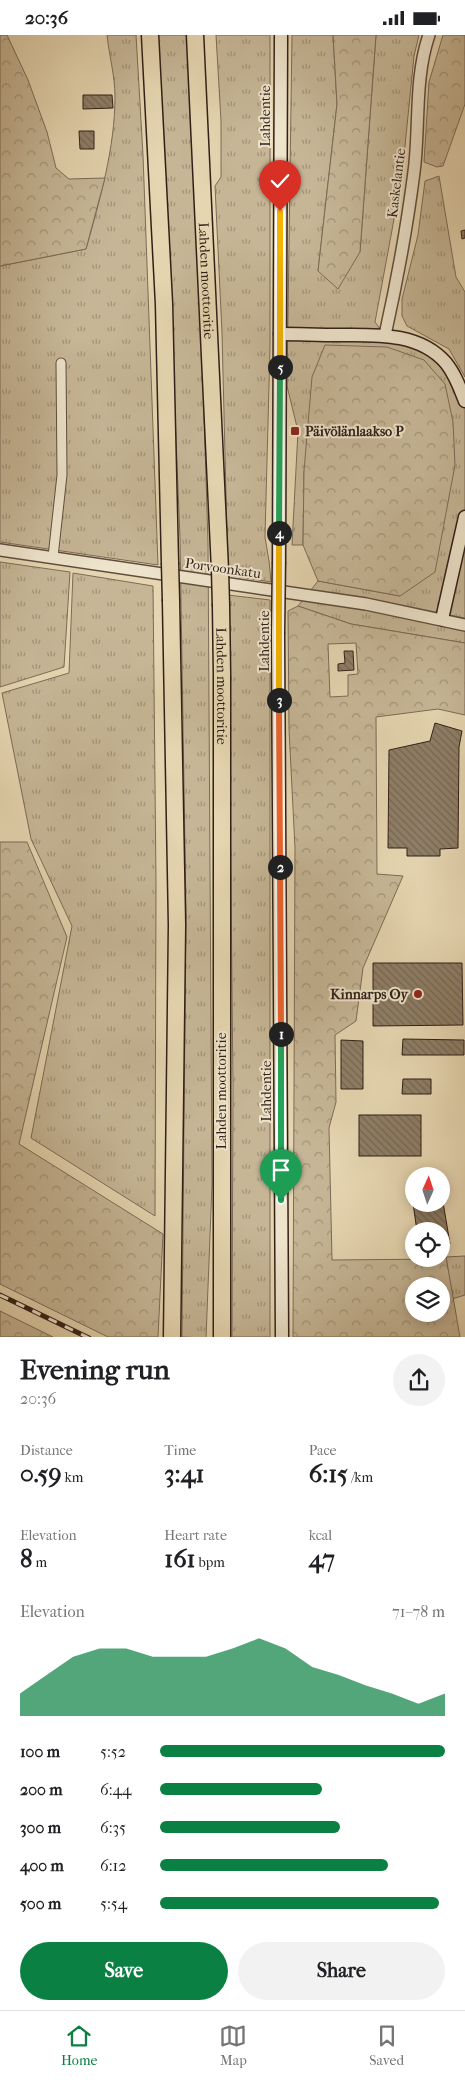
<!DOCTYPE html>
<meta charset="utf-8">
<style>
body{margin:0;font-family:"IM FELL French Canon",serif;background:#f2f2f2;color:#202124;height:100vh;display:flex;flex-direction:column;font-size:19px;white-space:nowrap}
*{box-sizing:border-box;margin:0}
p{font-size:16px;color:#757577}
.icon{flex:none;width:28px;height:28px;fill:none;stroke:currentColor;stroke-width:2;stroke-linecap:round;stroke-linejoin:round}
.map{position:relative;height:1302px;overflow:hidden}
.panel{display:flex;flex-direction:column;background:#fff;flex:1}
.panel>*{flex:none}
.needle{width:32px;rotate:3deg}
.fabs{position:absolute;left:405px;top:1132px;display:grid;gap:10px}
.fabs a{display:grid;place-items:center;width:45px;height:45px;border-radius:50%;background:#fff;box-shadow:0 2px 12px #0003;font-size:25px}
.pin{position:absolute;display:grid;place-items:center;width:42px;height:42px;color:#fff;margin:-51px -21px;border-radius:50% 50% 50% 0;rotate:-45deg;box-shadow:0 0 5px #0007}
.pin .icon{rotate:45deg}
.km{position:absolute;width:25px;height:25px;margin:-12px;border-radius:50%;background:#222;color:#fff;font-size:14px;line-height:25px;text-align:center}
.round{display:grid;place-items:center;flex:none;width:52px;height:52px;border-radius:26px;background:#f2f2f2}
.summary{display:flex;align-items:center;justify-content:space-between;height:85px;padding:0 20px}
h1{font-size:28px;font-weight:700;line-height:38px}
.metrics{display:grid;grid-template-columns:repeat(3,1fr);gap:8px;height:85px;padding:5px 20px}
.metrics div{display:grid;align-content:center}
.metrics b{font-size:25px;font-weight:700}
.metrics small{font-size:14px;font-weight:400}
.metrics p{font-size:14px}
.chart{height:140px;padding:10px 20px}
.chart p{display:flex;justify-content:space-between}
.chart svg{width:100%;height:90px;margin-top:5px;fill:#0b8043;opacity:.7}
.button{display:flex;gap:10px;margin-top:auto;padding:10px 20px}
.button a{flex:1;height:58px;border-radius:30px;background:#0b8043;color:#fff;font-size:20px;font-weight:700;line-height:58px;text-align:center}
.button a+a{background:#f2f2f2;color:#202124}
ul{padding:0 20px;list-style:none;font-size:16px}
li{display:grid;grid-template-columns:80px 60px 1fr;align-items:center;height:38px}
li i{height:12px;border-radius:6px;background:#0b8043}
.status{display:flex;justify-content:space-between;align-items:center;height:35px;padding:0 25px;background:#fff;direction:ltr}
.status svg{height:14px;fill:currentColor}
.dock{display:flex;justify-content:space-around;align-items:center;height:70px;border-top:1px solid #e0e0e0;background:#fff;font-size:14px;color:#757577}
.dock a{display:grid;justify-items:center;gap:2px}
.dock .selected{color:#0b8043}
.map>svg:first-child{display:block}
.grass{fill:url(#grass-tufts);stroke:#7c6b57}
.forest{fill:url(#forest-crowns);stroke:#7c6b57;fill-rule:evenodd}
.building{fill:url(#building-back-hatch);stroke:#312018}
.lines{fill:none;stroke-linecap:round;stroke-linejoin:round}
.minor-casing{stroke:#5e4d3e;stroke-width:11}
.tertiary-casing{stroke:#5e4d3e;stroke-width:14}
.secondary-casing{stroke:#312018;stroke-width:15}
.motorway-casing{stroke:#312018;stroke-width:19}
.minor{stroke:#eee4cc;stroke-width:9}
.tertiary{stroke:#eee4cc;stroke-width:11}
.secondary{stroke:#eee4cc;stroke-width:12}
.motorway{stroke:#e5d5b0;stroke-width:16}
.rail-casing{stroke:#312018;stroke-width:5}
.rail{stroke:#eee4cc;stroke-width:3;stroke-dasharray:9;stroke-linecap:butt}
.secondary-bridge-casing{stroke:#312018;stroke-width:15;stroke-linecap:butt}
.motorway-bridge-casing{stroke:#312018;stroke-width:19;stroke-linecap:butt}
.secondary-bridge{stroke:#eee4cc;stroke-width:12}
.motorway-bridge{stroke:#e5d5b0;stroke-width:16}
.split-1-casing{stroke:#fff;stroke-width:10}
.split-2-casing{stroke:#fff;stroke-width:10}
.split-3-casing{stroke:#fff;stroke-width:10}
.split-4-casing{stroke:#fff;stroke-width:10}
.split-5-casing{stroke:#fff;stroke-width:10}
.split-6-casing{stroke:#fff;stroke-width:10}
.split-1{stroke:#22a559;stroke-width:6}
.split-2{stroke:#f0652b;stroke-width:6}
.split-3{stroke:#f0652b;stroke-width:6}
.split-4{stroke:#f5b400;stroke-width:6}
.split-5{stroke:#22a559;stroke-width:6}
.split-6{stroke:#f5b400;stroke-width:6}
.poi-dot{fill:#8f2418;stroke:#eee4cc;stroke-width:2}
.labels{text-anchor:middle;stroke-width:4;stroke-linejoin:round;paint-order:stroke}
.street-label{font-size:14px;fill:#312018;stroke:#eee4cc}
.poi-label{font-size:14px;font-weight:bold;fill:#312018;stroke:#eee4cc;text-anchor:start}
</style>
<div class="status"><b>20:36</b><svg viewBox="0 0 49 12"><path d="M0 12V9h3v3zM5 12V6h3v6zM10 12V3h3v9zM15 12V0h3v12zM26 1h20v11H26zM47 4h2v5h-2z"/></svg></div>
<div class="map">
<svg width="465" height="1303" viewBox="0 0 465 1303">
<defs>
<pattern id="grass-tufts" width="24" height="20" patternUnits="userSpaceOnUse" patternTransform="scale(1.25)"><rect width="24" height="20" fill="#c6b696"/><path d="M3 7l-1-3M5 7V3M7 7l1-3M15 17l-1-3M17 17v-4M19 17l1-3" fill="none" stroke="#a19479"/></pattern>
<pattern id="forest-crowns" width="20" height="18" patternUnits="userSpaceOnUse" patternTransform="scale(1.25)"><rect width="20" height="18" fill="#c6b696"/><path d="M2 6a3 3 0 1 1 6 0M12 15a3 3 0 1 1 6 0" fill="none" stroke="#a19479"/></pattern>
<pattern id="building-back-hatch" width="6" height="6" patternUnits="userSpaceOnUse" patternTransform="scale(1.25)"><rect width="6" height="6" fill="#8f7e67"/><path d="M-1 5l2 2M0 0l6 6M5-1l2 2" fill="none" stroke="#756754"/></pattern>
</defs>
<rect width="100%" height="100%" fill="#e5d5b0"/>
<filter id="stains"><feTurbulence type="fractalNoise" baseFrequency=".004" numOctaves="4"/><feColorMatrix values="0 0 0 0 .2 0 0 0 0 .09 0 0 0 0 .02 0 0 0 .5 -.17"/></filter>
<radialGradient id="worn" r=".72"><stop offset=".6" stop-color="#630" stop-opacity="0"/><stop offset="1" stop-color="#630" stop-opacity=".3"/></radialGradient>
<g class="grass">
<path d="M 107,0 L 136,0 L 143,120 L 158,530 L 0,507 L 0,231 L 86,214 C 100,164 115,113 115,61 C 115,41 109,20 107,0 Z"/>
<polygon points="158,0 187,0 203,345 208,508 212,1150 206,1303 182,1302 186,875 180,503 166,157"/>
<polygon points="216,0 270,0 270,312 265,502 269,526 271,547 228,540 222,298 215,151 221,142 221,86"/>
<polygon points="292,0 333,0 337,69 318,236 360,217 376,0 419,0 414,21 402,141 375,287 385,300 428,313 465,366 465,608 351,589 298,571 318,546 400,561 304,436 303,510 292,510 298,396 287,351"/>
<polygon points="439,141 456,242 465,257 465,342 449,314 407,291 402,281 402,264 418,200 425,146"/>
<polygon points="0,527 70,537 64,632 0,652"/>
<polygon points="73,538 153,551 156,847 155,1181 31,1103 72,891 31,804 2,658 69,638"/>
<polygon points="228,560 270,565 270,1302 232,1302 233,1051"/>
<polygon points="465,1221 465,1260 452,1264 446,1222"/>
</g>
<g class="forest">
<polygon points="0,0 7,0 28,45 47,97 56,133 69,144 105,143 86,214 0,231"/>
<polygon points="333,0 376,0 360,217 338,254 318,236 337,69"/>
<polygon points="443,0 465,0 465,69 443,131 437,132 424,127 429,47"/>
<polygon points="325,310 387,312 424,325 445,349 453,387 455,430 435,537 400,561 318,546 303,510 304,436 312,342"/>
<path d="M 298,571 L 351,589 L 465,608 L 465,680 L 438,674 L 376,682 L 377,839 L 403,841 L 363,933 L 356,986 L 335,1000 L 336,1067 L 329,1093 L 332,1225 L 441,1224 L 446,1222 L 460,1302 L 293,1302 L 295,813 L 289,694 L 288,576 ZM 356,608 L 358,639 L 348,640 L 348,661 L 330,662 L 328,609 ZM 414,1251 L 441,1251 L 441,1279 L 414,1279 Z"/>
<polygon points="0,807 27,807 67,902 19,1109 163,1199 158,1302 108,1302 0,1249"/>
<polygon points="0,1276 53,1302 0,1302"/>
</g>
<g class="building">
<polygon points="83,60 112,60 113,73 83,74"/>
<polygon points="79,96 94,96 94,114 80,114"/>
<polygon points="465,195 465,203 462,204 461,196"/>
<polygon points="344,616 353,616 354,635 338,636 338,629 345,628"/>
<polygon points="435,688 462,696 459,712 458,813 440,814 440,821 407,821 407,813 388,813 389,715 430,706"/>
<polygon points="373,928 462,928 463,990 373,991"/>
<polygon points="403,1004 464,1005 464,1020 402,1020"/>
<polygon points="341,1005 363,1006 363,1054 341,1054"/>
<polygon points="403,1044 431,1044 431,1059 402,1059"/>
<rect x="359" y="1080" width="62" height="41"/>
<polygon points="411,1154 414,1154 414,1169 441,1169 441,1155 450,1209 441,1210 441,1196 417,1196"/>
</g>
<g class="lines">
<defs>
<polyline id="minor" points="53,522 62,440 61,328"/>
<g id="tertiary">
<path d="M 385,300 C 397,246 407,192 414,137 C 420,92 414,44 429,0"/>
<polyline points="0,515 366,569 465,590"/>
</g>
<g id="secondary">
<path d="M 280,299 C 299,299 318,300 338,300 C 375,300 419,297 446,328 C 455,339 460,353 465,366"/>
<polyline points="279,527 281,0"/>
<polyline points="442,584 465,482"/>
<polyline points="278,599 282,1303"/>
</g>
<g id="motorway">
<polyline points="150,0 164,269 170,528"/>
<path id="s1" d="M 195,0 L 220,535"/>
<polyline points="171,566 177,890 172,1303"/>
<path id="s2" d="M 221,571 L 222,639 L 222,1303"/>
</g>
</defs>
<use href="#minor" class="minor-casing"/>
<use href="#tertiary" class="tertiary-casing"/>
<use href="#secondary" class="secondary-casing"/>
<use href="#motorway" class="motorway-casing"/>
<use href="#minor" class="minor"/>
<use href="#tertiary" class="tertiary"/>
<use href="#secondary" class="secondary"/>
<use href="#motorway" class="motorway"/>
<defs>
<polyline id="rail" points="0,1260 89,1303"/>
</defs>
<use href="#rail" class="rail-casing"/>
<use href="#rail" class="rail"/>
<defs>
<polyline id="secondary-bridge" points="278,599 279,527"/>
<g id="motorway-bridge">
<polyline points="170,528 171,566"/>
<polyline points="220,535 221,571"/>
</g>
</defs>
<use href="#secondary-bridge" class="secondary-bridge-casing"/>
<use href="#motorway-bridge" class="motorway-bridge-casing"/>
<use href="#secondary-bridge" class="secondary-bridge"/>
<use href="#motorway-bridge" class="motorway-bridge"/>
</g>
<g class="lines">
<defs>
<polyline id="split-1" points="281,999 281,1165"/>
<polyline id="split-2" points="280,832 281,999"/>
<polyline id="split-3" points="279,665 280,832"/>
<polyline id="split-4" points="279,665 279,498"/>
<polyline id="split-5" points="279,498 280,332"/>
<polyline id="split-6" points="280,332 280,176"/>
</defs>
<use href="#split-1" class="split-1-casing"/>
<use href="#split-2" class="split-2-casing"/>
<use href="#split-3" class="split-3-casing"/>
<use href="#split-4" class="split-4-casing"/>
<use href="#split-5" class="split-5-casing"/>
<use href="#split-6" class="split-6-casing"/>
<use href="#split-1" class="split-1"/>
<use href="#split-2" class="split-2"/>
<use href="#split-3" class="split-3"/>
<use href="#split-4" class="split-4"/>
<use href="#split-5" class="split-5"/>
<use href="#split-6" class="split-6"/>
</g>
<g class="poi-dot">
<rect x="290" y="391" width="10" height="10" rx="2.5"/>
<circle cx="418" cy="959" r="5"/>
</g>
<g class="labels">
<g class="street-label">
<text transform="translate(265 81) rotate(-90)" y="5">Lahdentie</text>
<text transform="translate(396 148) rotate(-83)" y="5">Kaskelantie</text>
<text dy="5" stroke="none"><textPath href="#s1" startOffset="246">Lahden moottoritie</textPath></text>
<text transform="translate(223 533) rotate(8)" y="5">Porvoonkatu</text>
<text transform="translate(264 606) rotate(-90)" y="5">Lahdentie</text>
<text dy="5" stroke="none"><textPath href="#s2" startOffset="80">Lahden moottoritie</textPath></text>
<text transform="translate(221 1056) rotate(-90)" y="5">Lahden moottoritie</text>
<text transform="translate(266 1056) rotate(-90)" y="5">Lahdentie</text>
</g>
<g class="poi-label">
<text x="305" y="401">Päivölänlaakso P</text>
<text x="408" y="964" text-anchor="end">Kinnarps Oy</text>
</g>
</g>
<rect width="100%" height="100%" filter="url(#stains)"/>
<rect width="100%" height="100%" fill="url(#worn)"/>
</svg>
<div class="fabs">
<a><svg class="needle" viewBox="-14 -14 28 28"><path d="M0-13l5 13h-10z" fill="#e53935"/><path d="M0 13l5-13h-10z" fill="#757577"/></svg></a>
<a><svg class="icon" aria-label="locate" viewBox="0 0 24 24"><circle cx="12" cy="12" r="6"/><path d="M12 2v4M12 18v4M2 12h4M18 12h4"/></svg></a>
<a><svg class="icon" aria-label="layers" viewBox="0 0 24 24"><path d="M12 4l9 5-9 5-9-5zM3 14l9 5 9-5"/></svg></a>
</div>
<div class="pin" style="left:281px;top:1165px;background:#1e9e55"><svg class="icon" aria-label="arrive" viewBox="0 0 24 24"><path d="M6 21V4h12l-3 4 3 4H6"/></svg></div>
<div class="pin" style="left:280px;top:176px;background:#d93025"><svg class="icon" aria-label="check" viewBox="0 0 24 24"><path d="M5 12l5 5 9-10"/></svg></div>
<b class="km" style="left:281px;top:999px">1</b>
<b class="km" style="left:280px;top:832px">2</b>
<b class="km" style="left:279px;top:665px">3</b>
<b class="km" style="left:279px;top:498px">4</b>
<b class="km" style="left:280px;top:332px">5</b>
</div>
<section class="panel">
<div class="summary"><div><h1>Evening run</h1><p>20:36</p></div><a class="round"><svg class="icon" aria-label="share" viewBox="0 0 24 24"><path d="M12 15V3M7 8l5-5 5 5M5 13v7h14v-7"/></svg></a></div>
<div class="metrics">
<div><p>Distance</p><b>0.59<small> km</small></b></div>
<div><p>Time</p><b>3:41</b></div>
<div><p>Pace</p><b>6:15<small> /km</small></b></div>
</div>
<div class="metrics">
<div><p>Elevation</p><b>8<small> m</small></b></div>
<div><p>Heart rate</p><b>161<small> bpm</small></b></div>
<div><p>kcal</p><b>47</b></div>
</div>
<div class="chart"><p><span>Elevation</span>71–78 m</p>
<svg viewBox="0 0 160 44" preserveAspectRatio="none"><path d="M0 44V33L10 24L20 15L30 11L40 11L50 15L60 15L70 15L80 11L90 6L100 11L110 20L120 24L130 29L140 33L150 38L160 33V44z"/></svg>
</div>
<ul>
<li><b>100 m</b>5:52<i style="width:100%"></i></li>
<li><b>200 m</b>6:44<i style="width:57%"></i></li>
<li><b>300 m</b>6:35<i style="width:63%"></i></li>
<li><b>400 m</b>6:12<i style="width:80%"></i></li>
<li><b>500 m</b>5:54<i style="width:98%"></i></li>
</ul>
<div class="button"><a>Save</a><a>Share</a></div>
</section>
<nav class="dock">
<a class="selected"><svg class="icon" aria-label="home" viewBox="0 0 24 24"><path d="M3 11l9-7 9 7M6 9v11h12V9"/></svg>Home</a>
<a><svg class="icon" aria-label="map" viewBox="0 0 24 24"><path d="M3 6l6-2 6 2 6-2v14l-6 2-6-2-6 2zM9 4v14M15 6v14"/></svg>Map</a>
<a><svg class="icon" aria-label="saved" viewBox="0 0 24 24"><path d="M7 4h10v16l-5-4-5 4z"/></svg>Saved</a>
</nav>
